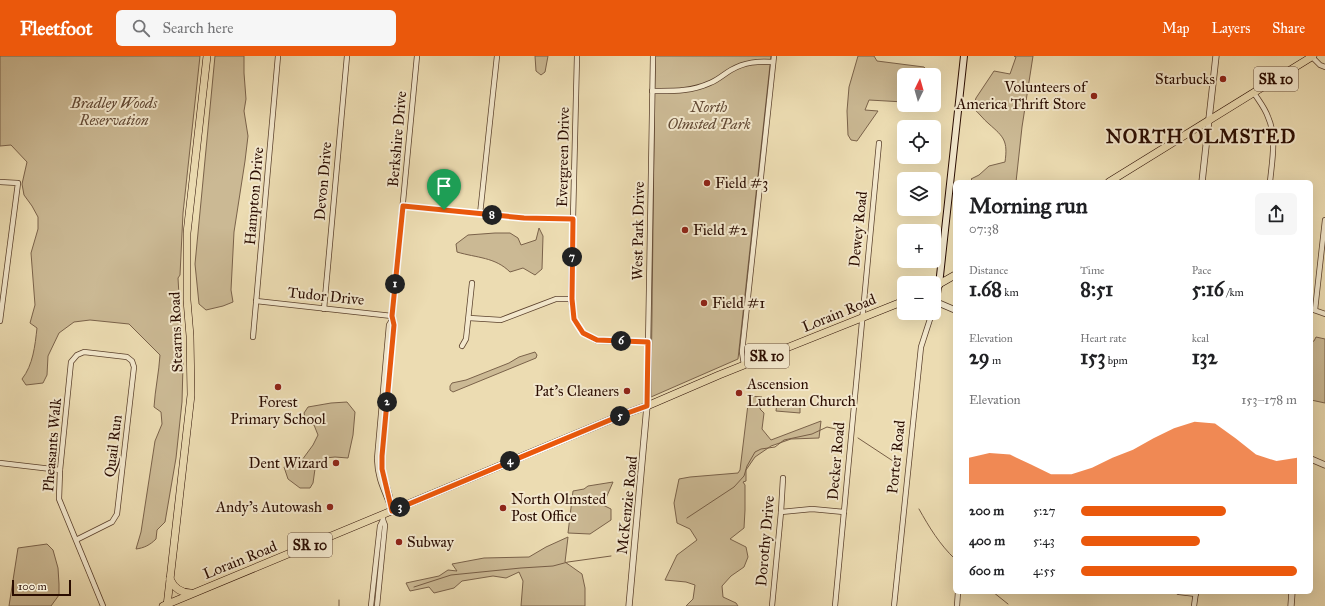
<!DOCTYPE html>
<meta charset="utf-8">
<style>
body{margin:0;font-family:"IM FELL Great Primer",serif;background:#f6f6f6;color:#202124;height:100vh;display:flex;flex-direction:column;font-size:15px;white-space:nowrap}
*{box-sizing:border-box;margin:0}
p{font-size:13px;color:#757577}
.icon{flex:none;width:22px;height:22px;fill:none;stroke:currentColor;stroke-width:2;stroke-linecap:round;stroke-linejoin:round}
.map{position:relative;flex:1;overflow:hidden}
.panel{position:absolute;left:953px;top:124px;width:360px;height:414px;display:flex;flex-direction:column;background:#fff;border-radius:6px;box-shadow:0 4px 16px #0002}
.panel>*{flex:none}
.needle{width:26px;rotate:5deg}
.controls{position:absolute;left:897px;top:12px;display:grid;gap:8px}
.controls a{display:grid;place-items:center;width:44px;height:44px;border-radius:6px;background:#fff;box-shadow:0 4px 16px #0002;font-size:20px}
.scale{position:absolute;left:12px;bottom:10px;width:59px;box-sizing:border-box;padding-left:4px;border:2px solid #2a0c00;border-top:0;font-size:11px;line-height:14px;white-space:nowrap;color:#2a0c00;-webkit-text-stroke:3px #f3e8cd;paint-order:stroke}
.pin{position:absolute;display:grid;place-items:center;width:34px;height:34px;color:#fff;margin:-41px -17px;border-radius:50% 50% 50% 0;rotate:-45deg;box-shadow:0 0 4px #0007}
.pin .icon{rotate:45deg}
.km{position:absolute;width:20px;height:20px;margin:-10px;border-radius:50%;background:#222;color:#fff;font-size:11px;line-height:20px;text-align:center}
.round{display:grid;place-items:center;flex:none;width:42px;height:42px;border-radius:6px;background:#f6f6f6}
.summary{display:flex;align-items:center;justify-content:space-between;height:68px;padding:0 16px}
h1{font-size:22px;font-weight:700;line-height:30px}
.metrics{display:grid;grid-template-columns:repeat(3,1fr);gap:6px;height:68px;padding:4px 16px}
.metrics div{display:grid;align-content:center}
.metrics b{font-size:20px;font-weight:700}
.metrics small{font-size:11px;font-weight:400}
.metrics p{font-size:11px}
.chart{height:112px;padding:8px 16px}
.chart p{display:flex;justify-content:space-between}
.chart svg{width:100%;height:72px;margin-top:4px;fill:#ea580c;opacity:.7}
ul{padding:0 16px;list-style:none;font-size:13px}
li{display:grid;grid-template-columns:64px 48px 1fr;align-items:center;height:30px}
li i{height:10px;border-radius:5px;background:#ea580c}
header{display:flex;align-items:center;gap:24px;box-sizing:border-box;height:56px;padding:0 20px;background:#ea580c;color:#fff}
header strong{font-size:19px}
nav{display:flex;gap:22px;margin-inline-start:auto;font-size:14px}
.search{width:280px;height:36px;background:#f6f6f6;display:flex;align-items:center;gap:10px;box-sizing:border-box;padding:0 14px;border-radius:6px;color:#757577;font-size:15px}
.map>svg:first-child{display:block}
.green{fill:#cbb994;stroke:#7a624a}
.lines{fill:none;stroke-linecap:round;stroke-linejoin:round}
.stream{stroke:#775e46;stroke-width:1}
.minor-casing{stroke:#5a402c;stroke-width:6}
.tertiary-casing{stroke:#5a402c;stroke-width:7}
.secondary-casing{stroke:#2a0c00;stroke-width:8}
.primary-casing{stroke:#2a0c00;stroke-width:8}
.minor{stroke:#f3e8cd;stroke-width:4.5}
.tertiary{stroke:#f3e8cd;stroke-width:5.5}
.secondary{stroke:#f3e8cd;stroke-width:6}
.primary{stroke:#ecdcb2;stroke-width:7}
.route-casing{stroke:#fff;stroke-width:8}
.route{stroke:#ea580c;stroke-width:5}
.poi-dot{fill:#8f2418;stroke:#f3e8cd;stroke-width:1.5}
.labels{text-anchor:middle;stroke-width:4;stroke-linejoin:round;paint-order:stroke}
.shield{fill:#f3e8cd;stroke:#664e3e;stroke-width:1}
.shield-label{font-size:14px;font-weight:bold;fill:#2a0c00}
.poi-label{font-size:15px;fill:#2a0c00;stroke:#f3e8cd;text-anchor:start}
.park-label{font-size:15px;font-style:italic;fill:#624934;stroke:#f3e8cd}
.street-label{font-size:15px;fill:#2a0c00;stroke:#f3e8cd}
.district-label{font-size:19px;font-weight:bold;letter-spacing:1px;fill:#2a0c00;stroke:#f3e8cd}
</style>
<header>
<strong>Fleetfoot</strong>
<div class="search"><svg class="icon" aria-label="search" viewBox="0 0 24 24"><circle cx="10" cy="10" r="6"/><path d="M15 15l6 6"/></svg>Search here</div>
<nav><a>Map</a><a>Layers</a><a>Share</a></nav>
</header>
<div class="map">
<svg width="1325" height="550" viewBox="0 0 1325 550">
<rect width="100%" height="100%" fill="#ecdcb2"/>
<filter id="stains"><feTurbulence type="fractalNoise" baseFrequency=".005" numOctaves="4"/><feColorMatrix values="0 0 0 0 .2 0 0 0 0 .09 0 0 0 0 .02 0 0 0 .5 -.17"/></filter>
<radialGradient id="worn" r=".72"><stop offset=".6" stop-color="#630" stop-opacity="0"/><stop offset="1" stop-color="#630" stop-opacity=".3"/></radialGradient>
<g class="green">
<path d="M 0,0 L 200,0 L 183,157 L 180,219 L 178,222 L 183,309 L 182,346 L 176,402 L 165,466 L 157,474 L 156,483 C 150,489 144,492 136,493 L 141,476 L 155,385 L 162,368 L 161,356 L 154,351 C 155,334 159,316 160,299 L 129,268 L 90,264 L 74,266 L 59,277 L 48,300 L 47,319 L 43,327 L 26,329 L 22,323 C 33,309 35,290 37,272 L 30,267 L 35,249 L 31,197 L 38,173 L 38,161 L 32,150 L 24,139 L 22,128 L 27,106 L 11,89 L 0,90 Z"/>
<polygon points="215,0 244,0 244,17 246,43 244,55 248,80 245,105 234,176 231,234 233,246 223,250 206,254 199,248 195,208"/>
<polygon points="535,0 548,0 545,16 541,19 536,15"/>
<polygon points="655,0 771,0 738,303 651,341"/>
<polygon points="858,0 874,0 877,5 924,11 931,19 904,19 904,46 869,44 865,54 878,55 857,85 851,84 848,79 847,55 849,31"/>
<path d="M 1014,0 L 1033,0 L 1022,71 L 1016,126 L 974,126 L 971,123 L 979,119 L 989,110 L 1005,106 C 1008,85 1004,81 989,68 C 983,63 979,57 973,52 L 976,42 L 994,15 L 1010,18 L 1016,1 Z"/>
<path d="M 539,172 L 543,180 L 542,213 L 535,219 L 523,212 L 510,216 C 495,201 477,202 457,196 L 456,188 L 468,179 L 495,177 L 510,177 L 518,182 L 521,189 L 536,184 Z"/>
<polygon points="1316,281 1325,283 1325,347 1311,344 1311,286 1314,285"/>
<polygon points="535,296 537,299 536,302 453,336 450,334 450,330 452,327 466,324 509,307 519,301"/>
<polygon points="749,340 762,341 760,353 764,357 762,373 771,384 821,365 819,382 791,383 771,390 755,401 746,414 746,425 743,426 745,429 745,454 744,472 730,483 746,491 748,501 744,511 731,520 722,530 723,541 736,547 738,550 686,550 693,543 695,529 686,526 665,524 677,499 697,484 690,473 677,467 674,447 679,423 690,421 738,417 740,414"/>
<polygon points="347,346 355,356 353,379 348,402 335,401 325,402 324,412 315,413 313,427 310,432 300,432 288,423 284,411 298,411 302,404 313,389 318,379 314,369 306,365 304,357 308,351 331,347"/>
<polygon points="777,346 800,348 800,357 776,355"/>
<polygon points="613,426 603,449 611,453 611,464 590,478 568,477 573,435 584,433 588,430"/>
<polygon points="568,481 565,506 582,518 585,532 585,550 521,550 523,525 519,516 506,522 493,520 462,525 454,532 434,537 429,531 410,535 406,527 439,520 448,514 457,515 452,508 484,502 529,501 546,491"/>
<polygon points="47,488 53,494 58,512 59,528 59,539 51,550 9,550 18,492"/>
</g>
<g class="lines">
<g class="stream">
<polyline points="858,382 896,407"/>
<path d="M 919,453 C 929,471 940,489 955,503"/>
<polyline points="687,462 734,431 744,420 747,410 755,396 761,393 775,391 784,384 812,378 827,371 840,374"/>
<polyline points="414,531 451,519 521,512 553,510 568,506 611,500"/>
<polyline points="993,536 1008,548"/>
<polyline points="339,550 339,544"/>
</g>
<defs>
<g id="minor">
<polyline points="577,0 571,243 574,263 583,277 597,285 648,286"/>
<polyline points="1312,1 1320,9 1325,11"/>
<path d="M 652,35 C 673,35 690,36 710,27 C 718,24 724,18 731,14 C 745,6 758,5 773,6"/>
<path d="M 1254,37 C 1259,45 1265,52 1268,61 C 1277,81 1272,105 1270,126"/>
<polyline points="0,126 18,127 0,265"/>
<polyline points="403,150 524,162 573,163"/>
<polyline points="480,158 497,0"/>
<polyline points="256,245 392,260"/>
<polyline points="934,252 936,246"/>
<polyline points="324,253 347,0"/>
<polyline points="1311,253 1325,258"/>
<polyline points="1315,254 1325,164"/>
<polyline points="469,262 501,264 556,243 571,243"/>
<path d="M 392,264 L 389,269 L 377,403 C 378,426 385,434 392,455"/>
<polyline points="253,281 278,0"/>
<polyline points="462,290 466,283 472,227"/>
<polyline points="744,309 742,296 774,0"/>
<polyline points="647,350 653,0"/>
<polyline points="0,407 60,414"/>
<polyline points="389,446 390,441 382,413 382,400 394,269 392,260 417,0"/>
<polyline points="781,456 812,453 844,456"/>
<polyline points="76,484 112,466 117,458 134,311 132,305 127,301 84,296 77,299 71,306 60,414 59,443 103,550"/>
<polyline points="1179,536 1196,538"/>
<polyline points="371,550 380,470 383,464 383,459"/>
<polyline points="377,550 385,469 383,464"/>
<polyline points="772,550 781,456 783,422"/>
<polyline points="835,550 879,87"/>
<polyline points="894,550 921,291 932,257"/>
<polyline points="957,550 958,536"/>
<polyline points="1194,550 1196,536"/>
</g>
<g id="tertiary">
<polyline points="1202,126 1216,0"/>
<polyline points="934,245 955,254"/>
<polyline points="936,246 939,229"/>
<polyline points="1311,403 1325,409"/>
<polyline points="629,550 647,350"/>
<polyline points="1291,550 1292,536"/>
</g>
<polyline id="secondary" points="939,229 964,0"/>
<g id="primary">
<polyline points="1109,126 1313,0"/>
<polyline points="934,231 955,219"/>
<path d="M 170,523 C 174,532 181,537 191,537"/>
<polyline points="163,550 622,359 647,350 719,319 904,245"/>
<polyline points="167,550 191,339 190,280 187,244 187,177 207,0"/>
</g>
</defs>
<use href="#minor" class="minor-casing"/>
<use href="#tertiary" class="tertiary-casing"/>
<use href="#secondary" class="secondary-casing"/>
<use href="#primary" class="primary-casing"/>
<use href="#minor" class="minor"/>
<use href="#tertiary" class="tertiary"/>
<use href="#secondary" class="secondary"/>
<use href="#primary" class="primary"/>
</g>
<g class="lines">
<defs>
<polygon id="route" points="403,150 524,162 573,163 572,243 574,263 583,277 597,284 648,286 647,350 622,359 392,455 382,413 382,400 394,269 392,260"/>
</defs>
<use href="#route" class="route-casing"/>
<use href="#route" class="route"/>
</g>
<g class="poi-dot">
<circle cx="1223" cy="23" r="4"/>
<circle cx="1094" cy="40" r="4"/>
<circle cx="707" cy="127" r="4"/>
<circle cx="685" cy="174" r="4"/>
<circle cx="704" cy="247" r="4"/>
<circle cx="278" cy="331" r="4"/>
<circle cx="627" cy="335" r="4"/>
<circle cx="739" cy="337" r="4"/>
<circle cx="336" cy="407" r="4"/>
<circle cx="330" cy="451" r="4"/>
<circle cx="503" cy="452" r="4"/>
<circle cx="399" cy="486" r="4"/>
</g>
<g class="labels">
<g class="shield">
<rect x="1254" y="11" width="44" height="24" rx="3"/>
<rect x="745" y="288" width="44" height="24" rx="3"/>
<rect x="288" y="477" width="44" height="24" rx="3"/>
</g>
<g class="shield-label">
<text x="1276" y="28">SR 10</text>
<text x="767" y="305">SR 10</text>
<text x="310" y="494">SR 10</text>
</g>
<g class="poi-label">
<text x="1215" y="28" text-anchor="end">Starbucks</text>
<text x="1086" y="36" text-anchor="end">Volunteers of<tspan x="1086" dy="17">America Thrift Store</tspan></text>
<text x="715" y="132">Field #3</text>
<text x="693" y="179">Field #2</text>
<text x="712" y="252">Field #1</text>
<text x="747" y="333">Ascension<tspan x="747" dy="17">Lutheran Church</tspan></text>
<text x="619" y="340" text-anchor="end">Pat's Cleaners</text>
<text x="278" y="351" text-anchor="middle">Forest<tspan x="278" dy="17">Primary School</tspan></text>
<text x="328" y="412" text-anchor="end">Dent Wizard</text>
<text x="511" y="448">North Olmsted<tspan x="511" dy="17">Post Office</tspan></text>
<text x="322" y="456" text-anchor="end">Andy's Autowash</text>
<text x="407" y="491">Subway</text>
</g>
<g class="park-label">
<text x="114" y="52">Bradley Woods<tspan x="114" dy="17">Reservation</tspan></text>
<text x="709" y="56">North<tspan x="709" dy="17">Olmsted Park</tspan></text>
</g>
<g class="street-label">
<text transform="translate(397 83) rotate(-85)" y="5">Berkshire Drive</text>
<text transform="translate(563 101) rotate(-89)" y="5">Evergreen Drive</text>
<text transform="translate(323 125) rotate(-85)" y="5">Devon Drive</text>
<text transform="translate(254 140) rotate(-85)" y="5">Hampton Drive</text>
<text transform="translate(858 173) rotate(-84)" y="5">Dewey Road</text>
<text transform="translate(638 175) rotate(-89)" y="5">West Park Drive</text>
<text transform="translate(326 240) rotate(6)" y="5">Tudor Drive</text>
<text transform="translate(839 257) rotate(-22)" y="5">Lorain Road</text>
<text transform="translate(176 276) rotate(-92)" y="5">Stearns Road</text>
<text transform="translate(52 389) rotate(-85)" y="5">Pheasants Walk</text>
<text transform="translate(113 390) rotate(-83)" y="5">Quail Run</text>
<text transform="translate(896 401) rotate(-84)" y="5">Porter Road</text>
<text transform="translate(836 405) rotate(-85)" y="5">Decker Road</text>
<text transform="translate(627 449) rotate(-84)" y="5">McKenzie Road</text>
<text transform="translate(765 485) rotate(-85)" y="5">Dorothy Drive</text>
<text transform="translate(240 504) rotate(-22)" y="5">Lorain Road</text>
</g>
<g class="district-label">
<text x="1201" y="87">NORTH OLMSTED</text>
</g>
</g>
<rect width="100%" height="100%" filter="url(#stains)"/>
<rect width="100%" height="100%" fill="url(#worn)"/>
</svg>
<div class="controls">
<a><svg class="needle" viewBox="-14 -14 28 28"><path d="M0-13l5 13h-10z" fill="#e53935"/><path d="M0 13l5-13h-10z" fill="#757577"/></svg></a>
<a><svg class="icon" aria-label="locate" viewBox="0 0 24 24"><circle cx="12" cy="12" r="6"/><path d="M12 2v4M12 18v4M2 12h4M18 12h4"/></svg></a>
<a><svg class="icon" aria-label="layers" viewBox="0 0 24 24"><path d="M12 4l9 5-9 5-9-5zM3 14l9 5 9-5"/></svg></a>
<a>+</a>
<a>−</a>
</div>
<div class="scale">100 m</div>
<div class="pin" style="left:444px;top:154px;background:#1e9e55"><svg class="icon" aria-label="arrive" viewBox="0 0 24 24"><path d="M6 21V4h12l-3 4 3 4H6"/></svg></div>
<b class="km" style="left:395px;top:228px">1</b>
<b class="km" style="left:387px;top:346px">2</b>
<b class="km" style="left:400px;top:451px">3</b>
<b class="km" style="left:510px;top:405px">4</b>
<b class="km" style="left:620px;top:360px">5</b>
<b class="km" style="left:621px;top:285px">6</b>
<b class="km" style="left:572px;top:201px">7</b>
<b class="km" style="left:492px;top:159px">8</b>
<section class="panel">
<div class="summary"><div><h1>Morning run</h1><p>07:38</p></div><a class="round"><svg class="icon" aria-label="share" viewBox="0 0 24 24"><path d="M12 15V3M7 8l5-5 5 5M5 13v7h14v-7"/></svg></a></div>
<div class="metrics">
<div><p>Distance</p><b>1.68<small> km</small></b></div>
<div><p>Time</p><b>8:51</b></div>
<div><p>Pace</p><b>5:16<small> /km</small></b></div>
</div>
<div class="metrics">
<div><p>Elevation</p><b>29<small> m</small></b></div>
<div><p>Heart rate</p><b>153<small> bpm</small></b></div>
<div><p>kcal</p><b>132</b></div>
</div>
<div class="chart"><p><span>Elevation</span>153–178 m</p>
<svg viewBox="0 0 160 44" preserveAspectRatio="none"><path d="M0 44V28L10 25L20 26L30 32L40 38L50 38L60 34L70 28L80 23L90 16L100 10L110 6L120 7L130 16L140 26L150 30L160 28V44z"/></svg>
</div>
<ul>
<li><b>200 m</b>5:27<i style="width:67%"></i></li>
<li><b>400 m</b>5:43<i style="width:55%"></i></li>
<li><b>600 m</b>4:55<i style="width:100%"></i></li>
</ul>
</section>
</div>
